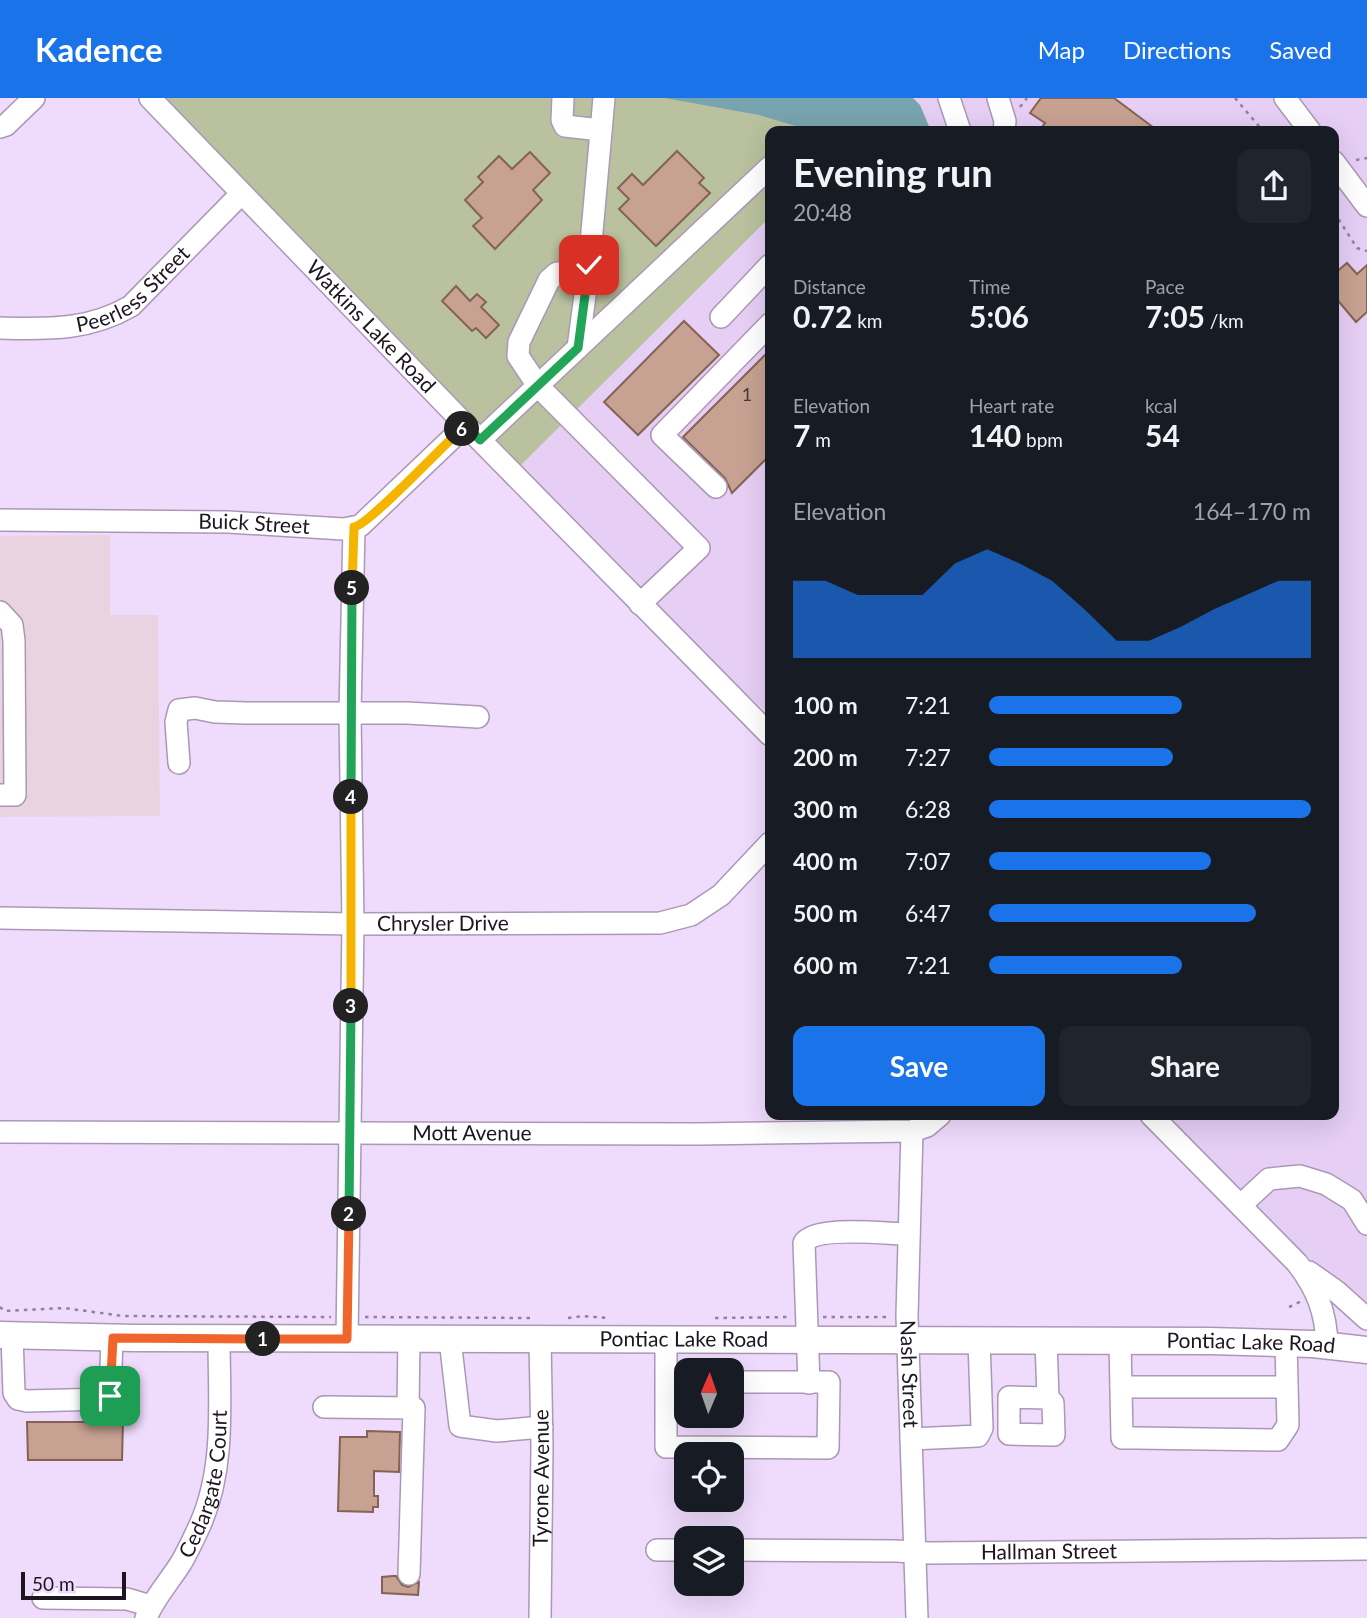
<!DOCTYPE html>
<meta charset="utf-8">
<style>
body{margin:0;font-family:Lato,sans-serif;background:#20242c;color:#f1f3f6;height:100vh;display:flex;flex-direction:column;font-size:26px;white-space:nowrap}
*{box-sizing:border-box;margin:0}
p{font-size:23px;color:#9ea1a6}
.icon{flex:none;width:38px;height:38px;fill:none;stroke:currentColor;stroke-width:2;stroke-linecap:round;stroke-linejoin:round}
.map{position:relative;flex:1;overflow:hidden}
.details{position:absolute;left:765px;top:28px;width:574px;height:994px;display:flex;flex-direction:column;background:#171b24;border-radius:14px;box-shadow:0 7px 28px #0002}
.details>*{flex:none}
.needle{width:46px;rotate:2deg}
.fabs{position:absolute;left:674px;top:1260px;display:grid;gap:14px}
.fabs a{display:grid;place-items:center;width:70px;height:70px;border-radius:14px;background:#171b24;box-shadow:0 7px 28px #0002;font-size:35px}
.scale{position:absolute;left:21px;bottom:18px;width:105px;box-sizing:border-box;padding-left:7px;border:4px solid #1d1621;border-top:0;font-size:19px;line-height:24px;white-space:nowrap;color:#1d1621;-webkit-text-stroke:5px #efdbfc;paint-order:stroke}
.pin{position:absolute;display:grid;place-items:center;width:60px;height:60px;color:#fff;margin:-30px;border-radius:14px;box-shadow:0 4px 10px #0006}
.km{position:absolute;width:35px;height:35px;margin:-18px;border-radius:50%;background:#222;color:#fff;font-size:19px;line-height:35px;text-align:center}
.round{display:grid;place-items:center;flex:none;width:74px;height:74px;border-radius:14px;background:#20242c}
.summary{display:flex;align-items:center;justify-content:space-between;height:119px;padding:0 28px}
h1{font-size:38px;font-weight:700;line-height:52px}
.stats{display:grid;grid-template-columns:repeat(3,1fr);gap:10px;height:119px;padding:7px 28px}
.stats div{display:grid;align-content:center}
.stats b{font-size:30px;font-weight:700}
.stats small{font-size:19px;font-weight:400}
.stats p{font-size:19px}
.chart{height:196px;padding:14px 28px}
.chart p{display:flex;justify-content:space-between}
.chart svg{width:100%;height:126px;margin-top:7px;fill:#1a73e8;opacity:.7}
.button{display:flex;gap:14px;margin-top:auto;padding:14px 28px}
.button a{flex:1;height:80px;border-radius:14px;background:#1a73e8;color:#fff;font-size:28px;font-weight:700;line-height:80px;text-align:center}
.button a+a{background:#20242c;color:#f1f3f6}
ul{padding:0 28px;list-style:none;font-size:23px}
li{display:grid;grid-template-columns:112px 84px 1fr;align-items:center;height:52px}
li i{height:18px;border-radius:9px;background:#1a73e8}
header{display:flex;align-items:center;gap:42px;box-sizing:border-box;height:98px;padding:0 35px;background:#1a73e8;color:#fff}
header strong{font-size:33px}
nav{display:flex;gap:38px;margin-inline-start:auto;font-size:24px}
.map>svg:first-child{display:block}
.built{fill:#e6cef5}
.education{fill:#e9d3e0}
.green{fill:#b9c19e}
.water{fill:#78a4af}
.building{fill:#c7a191;stroke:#846354;stroke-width:2}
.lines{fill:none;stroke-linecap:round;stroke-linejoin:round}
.minor-casing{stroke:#ab98b7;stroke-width:24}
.major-casing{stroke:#ab98b7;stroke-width:29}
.path{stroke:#908299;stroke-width:2.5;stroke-dasharray:3.5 5;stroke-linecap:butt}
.minor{stroke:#fff;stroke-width:21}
.major{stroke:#fff;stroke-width:26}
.split-1-casing{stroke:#fff;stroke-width:14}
.split-2-casing{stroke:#fff;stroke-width:14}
.split-3-casing{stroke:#fff;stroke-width:14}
.split-4-casing{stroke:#fff;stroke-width:14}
.split-5-casing{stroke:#fff;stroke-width:14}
.split-6-casing{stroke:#fff;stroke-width:14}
.split-7-casing{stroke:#fff;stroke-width:14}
.split-1{stroke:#f0652b;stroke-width:9}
.split-2{stroke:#f0652b;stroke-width:9}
.split-3{stroke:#22a559;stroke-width:9}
.split-4{stroke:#f5b400;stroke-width:9}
.split-5{stroke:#22a559;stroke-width:9}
.split-6{stroke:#f5b400;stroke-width:9}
.split-7{stroke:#22a559;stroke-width:9}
.labels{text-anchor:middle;stroke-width:6;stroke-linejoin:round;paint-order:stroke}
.number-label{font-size:18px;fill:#48393d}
.street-label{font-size:21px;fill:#1d1621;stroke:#efdbfc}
</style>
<header>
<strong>Kadence</strong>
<nav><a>Map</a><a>Directions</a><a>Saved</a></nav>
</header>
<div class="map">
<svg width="1367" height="1520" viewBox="0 0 1367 1520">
<rect width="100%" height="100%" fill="#efdbfc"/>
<g class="built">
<polygon points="889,0 1367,0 1367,1214 1299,1151 1162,1017 1334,1017 1334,33 856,33"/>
<polygon points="770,119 770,617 712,565 518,370"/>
</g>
<polygon class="education" points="110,437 110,517 158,517 160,718 0,719 0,438"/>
<polygon class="green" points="165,0 889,0 856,33 770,33 770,119 518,370"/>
<polygon class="water" points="665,0 913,0 920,7 931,33 873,33 864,30 851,29 826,32 796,28 759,17"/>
<g class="building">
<polygon points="1041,0 1114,0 1158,33 1039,33 1045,25 1030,15"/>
<polygon points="677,53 704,80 699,85 710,95 656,148 619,111 629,101 618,90 632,76 643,87"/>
<polygon points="530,54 550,75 533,92 542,102 495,151 473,128 482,120 465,102 483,84 478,79 499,58 512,71"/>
<polygon points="1347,165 1357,176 1367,167 1367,214 1356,224 1334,198 1334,176"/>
<polygon points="456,188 470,203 477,196 486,204 481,209 499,227 486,240 476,230 472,233 442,203"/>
<polygon points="684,223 719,257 638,337 604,304"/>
<polygon points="770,252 770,357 732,395 725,380 683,339"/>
<polygon points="27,1324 123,1324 122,1362 28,1362"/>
<polygon points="367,1333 400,1334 399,1374 374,1373 374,1398 378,1398 378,1409 373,1409 373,1414 338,1413 340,1339 367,1339"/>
<polygon points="393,1478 396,1478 402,1487 408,1489 419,1484 418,1497 382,1495 382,1479"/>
</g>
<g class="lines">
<defs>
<g id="minor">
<path id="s1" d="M 150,0 L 480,342 L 770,637"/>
<polyline points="563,0 562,22 565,28 601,32"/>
<polyline points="949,0 960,33"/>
<polyline points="998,0 1005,23 1004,33"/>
<polyline points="1285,0 1310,33"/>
<polyline points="0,29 6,27 34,0"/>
<polyline points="1334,64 1367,108"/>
<polyline points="587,183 573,175 557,175 549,182 519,244 518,258 538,288 699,450 640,506"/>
<polyline points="721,219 770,167"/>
<path id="s2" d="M 0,230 C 48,231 88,233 131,208 L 241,96"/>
<polyline points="578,250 589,167 604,0"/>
<polyline points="480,342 770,69"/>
<polyline points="716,389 662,337 770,226"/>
<path id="s3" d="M 0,422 L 228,424 L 343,431 L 360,428 L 466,327"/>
<polyline points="0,514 12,527 14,543 15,697 0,697"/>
<polyline points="179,665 176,624 179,612 195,610 215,614 246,615 407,615 478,619"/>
<path id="s4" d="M 0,820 L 353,826 L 660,825 L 691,817 L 721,797 L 770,745"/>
<path d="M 1151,1017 L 1297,1165 C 1317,1191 1326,1214 1327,1247"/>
<path id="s5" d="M 912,1033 L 907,1218 L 917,1520"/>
<path id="s6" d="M 0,1034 L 699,1036 L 912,1033 L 927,1028 L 940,1017"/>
<polyline points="1241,1107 1269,1081 1300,1078 1326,1086 1352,1102 1367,1126"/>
<polyline points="1309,1174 1336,1193 1367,1221"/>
<polyline points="12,1238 14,1295 18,1301 27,1303 105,1301 110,1298 112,1240"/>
<polyline points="347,1241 353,826 350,615 354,429"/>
<polyline points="450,1241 460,1328 497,1333 542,1329"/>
<polyline points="666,1242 666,1349 828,1350 829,1284 732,1284"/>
<polyline points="1046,1243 1048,1300 1053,1305 1054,1337 1009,1336 1009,1299 1048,1300"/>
<polyline points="1120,1243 1122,1340 1137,1340 1278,1342 1288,1327 1286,1245"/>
<path d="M 809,1285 L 804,1145 C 816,1127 887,1136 909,1136"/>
<polyline points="1121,1289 1287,1289"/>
<polyline points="324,1309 414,1310 409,1476"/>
<polyline points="408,1310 409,1241"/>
<polyline points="911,1341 978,1338 982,1330 979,1243"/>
<polyline points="657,1452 686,1452"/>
<path id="s7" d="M 732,1452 L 896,1453 L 929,1455 L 1367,1451"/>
<polyline points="43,1500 127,1501 151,1508"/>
<path id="s8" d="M 146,1520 C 154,1500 169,1484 181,1465 C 188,1453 194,1440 200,1427 C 226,1369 219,1302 219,1240"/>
<path id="s9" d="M 540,1520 L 542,1349 L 540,1241"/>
</g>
<g id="major">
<path id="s10" d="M 0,1237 L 135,1240 L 1210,1243 L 1313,1246 L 1367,1252"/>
</g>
</defs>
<use href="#minor" class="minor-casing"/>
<use href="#major" class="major-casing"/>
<g class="path">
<polyline points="1235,0 1263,33"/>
<polyline points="1020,9 1027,0"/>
<polyline points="1356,62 1367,60"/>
<polyline points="1334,114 1357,150 1367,153"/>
<polyline points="0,1209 4,1213 64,1210 123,1218 331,1219"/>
<polyline points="1289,1209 1302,1203"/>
<polyline points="365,1219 530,1220"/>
<polyline points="823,1219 890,1219"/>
<polyline points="568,1220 583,1218 607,1220"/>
<polyline points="715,1220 789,1219"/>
</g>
<use href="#minor" class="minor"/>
<use href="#major" class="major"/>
</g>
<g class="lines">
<defs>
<polyline id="split-1" points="110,1298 113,1240 263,1241"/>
<polyline id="split-2" points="263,1241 347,1241 349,1116"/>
<polyline id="split-3" points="349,1116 351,908"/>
<polyline id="split-4" points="351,908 351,699"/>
<polyline id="split-5" points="351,699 352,490"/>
<path id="split-6" d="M 352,490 L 354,429 C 369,427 443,347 462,331"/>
<polyline id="split-7" points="462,331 466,327 480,342 578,250 589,167"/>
</defs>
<use href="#split-1" class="split-1-casing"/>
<use href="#split-2" class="split-2-casing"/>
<use href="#split-3" class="split-3-casing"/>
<use href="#split-4" class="split-4-casing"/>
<use href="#split-5" class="split-5-casing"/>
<use href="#split-6" class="split-6-casing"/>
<use href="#split-7" class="split-7-casing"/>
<use href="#split-1" class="split-1"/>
<use href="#split-2" class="split-2"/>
<use href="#split-3" class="split-3"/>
<use href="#split-4" class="split-4"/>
<use href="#split-5" class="split-5"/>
<use href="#split-6" class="split-6"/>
<use href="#split-7" class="split-7"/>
</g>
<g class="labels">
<g class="number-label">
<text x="747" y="303">1</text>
</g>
<g class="street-label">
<text dy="7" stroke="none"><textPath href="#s2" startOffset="145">Peerless Street</textPath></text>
<text dy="7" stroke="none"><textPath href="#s1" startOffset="318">Watkins Lake Road</textPath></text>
<text dy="7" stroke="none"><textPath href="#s3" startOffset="254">Buick Street</textPath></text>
<text dy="7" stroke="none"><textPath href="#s4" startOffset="443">Chrysler Drive</textPath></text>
<text dy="7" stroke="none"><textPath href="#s6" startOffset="472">Mott Avenue</textPath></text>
<text dy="7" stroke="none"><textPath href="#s10" startOffset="684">Pontiac Lake Road</textPath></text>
<text dy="7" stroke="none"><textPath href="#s10" startOffset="1251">Pontiac Lake Road</textPath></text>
<text dy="7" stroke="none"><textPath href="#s5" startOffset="243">Nash Street</textPath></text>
<text dy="7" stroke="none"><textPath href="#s9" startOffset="140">Tyrone Avenue</textPath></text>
<text dy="7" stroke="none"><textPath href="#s8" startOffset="149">Cedargate Court</textPath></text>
<text dy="7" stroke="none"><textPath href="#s7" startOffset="317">Hallman Street</textPath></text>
</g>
</g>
</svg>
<div class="fabs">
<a><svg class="needle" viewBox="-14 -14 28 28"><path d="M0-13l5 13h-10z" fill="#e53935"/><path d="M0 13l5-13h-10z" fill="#9ea1a6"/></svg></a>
<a><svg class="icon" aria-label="locate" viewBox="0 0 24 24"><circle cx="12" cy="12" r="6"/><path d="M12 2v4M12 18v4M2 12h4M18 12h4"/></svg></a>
<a><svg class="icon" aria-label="layers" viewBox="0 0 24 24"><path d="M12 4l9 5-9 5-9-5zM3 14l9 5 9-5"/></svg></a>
</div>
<div class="scale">50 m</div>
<div class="pin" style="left:110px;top:1298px;background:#1e9e55"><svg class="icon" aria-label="arrive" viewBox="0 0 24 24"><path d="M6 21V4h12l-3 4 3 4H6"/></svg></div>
<div class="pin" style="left:589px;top:167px;background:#d93025"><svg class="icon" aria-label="check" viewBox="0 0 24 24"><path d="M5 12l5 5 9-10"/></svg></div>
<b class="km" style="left:263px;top:1241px">1</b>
<b class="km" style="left:349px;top:1116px">2</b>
<b class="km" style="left:351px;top:908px">3</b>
<b class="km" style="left:351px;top:699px">4</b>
<b class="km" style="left:352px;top:490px">5</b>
<b class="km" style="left:462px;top:331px">6</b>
<section class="details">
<div class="summary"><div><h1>Evening run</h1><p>20:48</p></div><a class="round"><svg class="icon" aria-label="share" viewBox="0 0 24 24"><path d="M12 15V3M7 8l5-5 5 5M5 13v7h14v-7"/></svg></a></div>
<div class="stats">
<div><p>Distance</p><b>0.72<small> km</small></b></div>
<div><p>Time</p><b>5:06</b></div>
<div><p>Pace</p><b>7:05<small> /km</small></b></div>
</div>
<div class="stats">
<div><p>Elevation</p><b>7<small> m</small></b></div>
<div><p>Heart rate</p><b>140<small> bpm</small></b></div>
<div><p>kcal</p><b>54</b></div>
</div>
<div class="chart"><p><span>Elevation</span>164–170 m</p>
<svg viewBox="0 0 160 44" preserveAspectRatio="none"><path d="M0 44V17L10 17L20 22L30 22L40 22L50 11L60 6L70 11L80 17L90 27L100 38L110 38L120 33L130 27L140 22L150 17L160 17V44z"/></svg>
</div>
<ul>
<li><b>100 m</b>7:21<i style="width:60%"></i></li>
<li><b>200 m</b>7:27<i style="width:57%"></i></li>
<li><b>300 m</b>6:28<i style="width:100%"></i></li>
<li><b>400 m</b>7:07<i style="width:69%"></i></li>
<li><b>500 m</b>6:47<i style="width:83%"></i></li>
<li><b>600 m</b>7:21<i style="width:60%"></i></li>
</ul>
<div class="button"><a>Save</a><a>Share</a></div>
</section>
</div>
